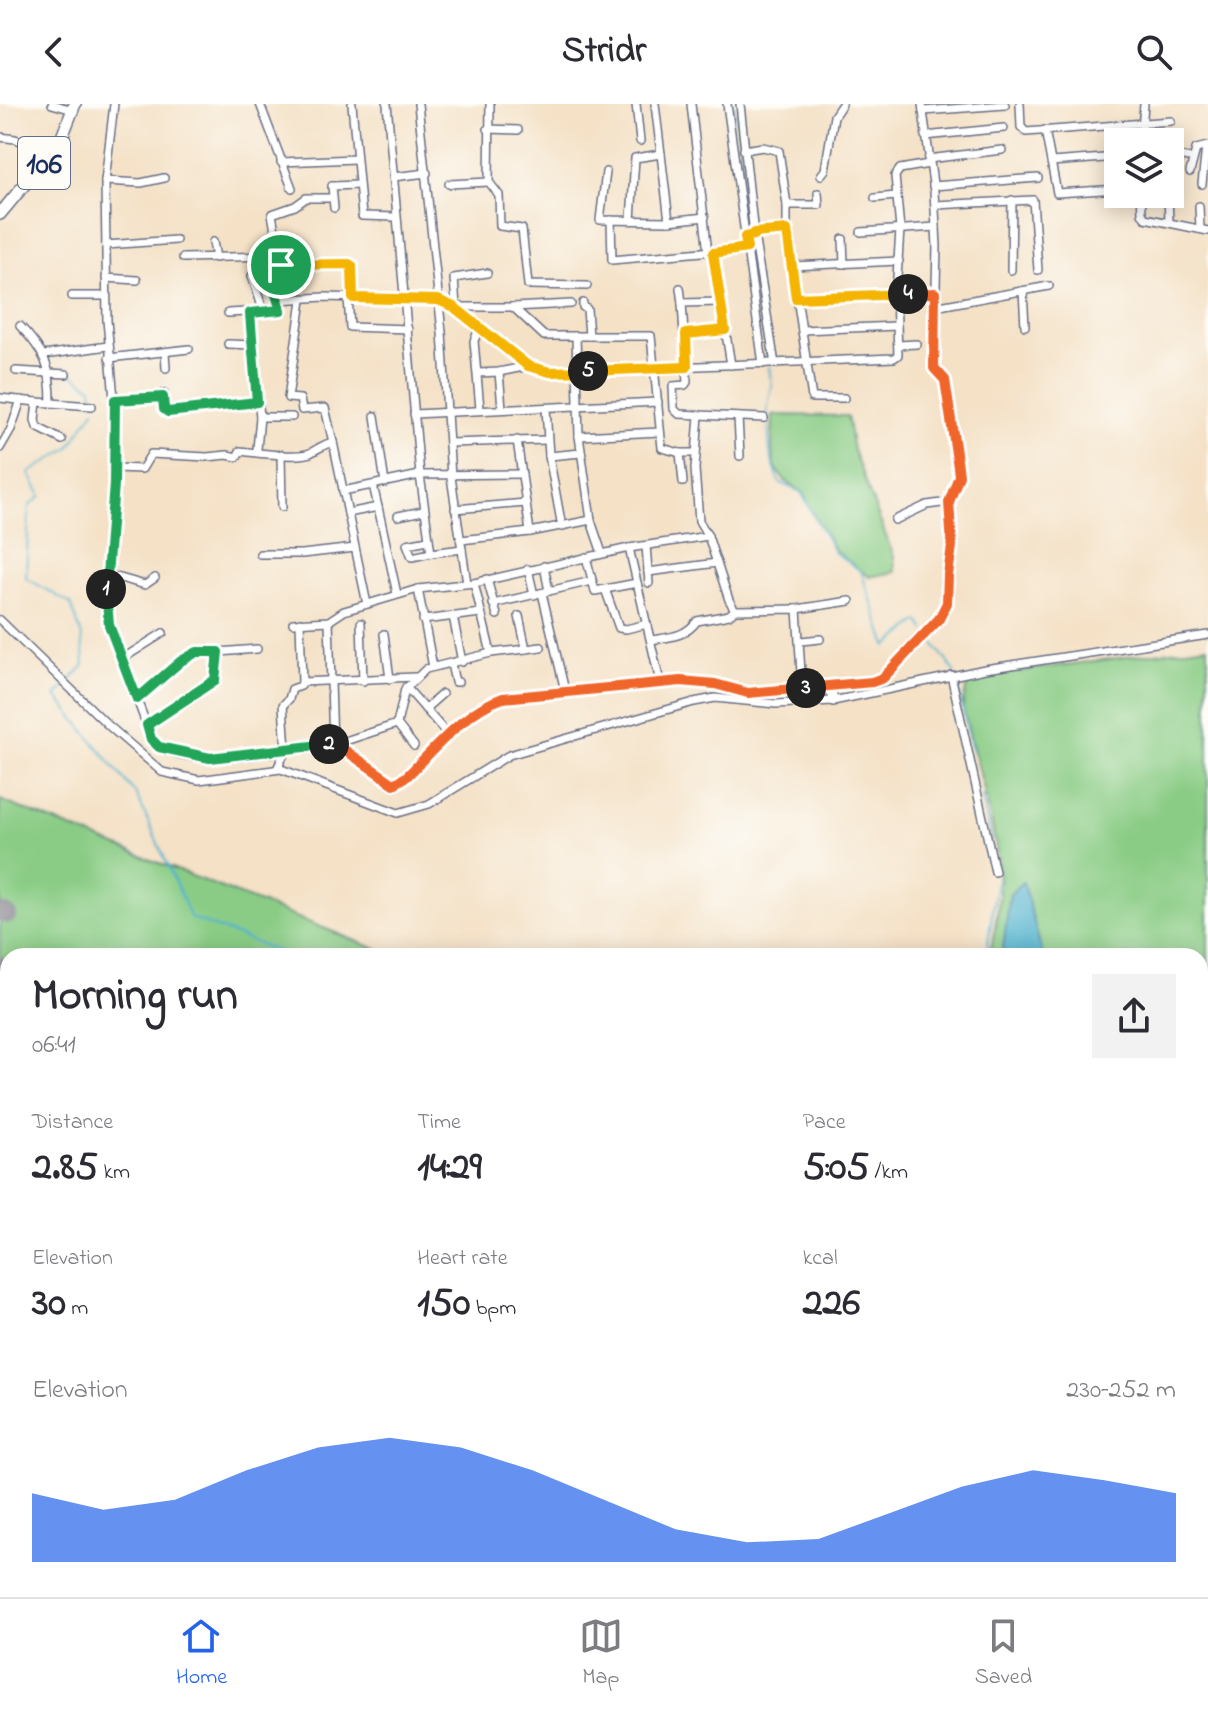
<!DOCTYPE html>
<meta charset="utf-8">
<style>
body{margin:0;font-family:"Indie Flower",sans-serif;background:#f2f2f3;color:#2b2b33;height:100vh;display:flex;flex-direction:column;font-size:30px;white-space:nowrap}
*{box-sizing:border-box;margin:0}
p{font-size:26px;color:#7c7c81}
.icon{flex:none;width:44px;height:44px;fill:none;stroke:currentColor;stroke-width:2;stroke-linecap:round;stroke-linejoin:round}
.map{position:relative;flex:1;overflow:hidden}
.side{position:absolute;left:0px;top:844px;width:1208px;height:650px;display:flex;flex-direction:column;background:#fff;border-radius:24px 24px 0 0;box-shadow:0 4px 20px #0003}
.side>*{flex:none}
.controls{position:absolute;left:1104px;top:24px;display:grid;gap:16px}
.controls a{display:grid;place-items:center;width:80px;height:80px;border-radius:0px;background:#fff;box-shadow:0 4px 20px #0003;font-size:40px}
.pin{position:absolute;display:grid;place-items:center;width:68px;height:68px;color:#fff;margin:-34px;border:4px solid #fff;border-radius:50%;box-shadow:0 2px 8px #0007}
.km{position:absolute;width:40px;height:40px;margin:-20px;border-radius:50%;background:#222;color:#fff;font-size:22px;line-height:40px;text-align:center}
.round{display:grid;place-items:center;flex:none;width:84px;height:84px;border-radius:0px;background:#f2f2f3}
.headline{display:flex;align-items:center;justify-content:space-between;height:136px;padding:0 32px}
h1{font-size:44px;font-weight:800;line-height:60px}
.figures{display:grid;grid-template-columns:repeat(3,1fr);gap:12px;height:136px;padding:8px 32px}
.figures div{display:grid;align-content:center}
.figures b{font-size:40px;font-weight:800}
.figures small{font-size:22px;font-weight:400}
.figures p{font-size:22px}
.chart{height:224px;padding:16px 32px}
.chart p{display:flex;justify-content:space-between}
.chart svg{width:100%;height:144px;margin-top:8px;fill:#2563eb;opacity:.7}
header{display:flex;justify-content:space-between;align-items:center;height:104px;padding:0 32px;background:#fff;font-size:36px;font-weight:800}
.dock{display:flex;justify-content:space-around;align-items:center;height:112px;border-top:2px solid #e1e1e2;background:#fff;font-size:22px;color:#7c7c81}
.dock a{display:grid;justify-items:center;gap:4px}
.dock .selected{color:#2563eb}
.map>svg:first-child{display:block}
.green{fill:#8acc85;stroke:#527e72;stroke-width:2}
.water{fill:#4fb1ce;stroke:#357096;stroke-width:2}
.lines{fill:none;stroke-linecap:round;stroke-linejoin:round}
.stream{stroke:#4fb1ce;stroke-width:2}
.taxiway{stroke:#888892;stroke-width:18}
.runway{stroke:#888892;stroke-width:48}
.minor-casing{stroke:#676d82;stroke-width:10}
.tertiary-casing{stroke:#676d82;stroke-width:12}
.primary-casing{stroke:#676d82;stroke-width:14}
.minor{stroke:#fff;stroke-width:7}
.tertiary{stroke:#fff;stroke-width:9}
.primary{stroke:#fff;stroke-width:11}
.split-1-casing{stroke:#fff;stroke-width:16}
.split-2-casing{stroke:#fff;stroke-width:16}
.split-3-casing{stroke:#fff;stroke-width:16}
.split-4-casing{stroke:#fff;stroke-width:16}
.split-5-casing{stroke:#fff;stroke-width:16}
.split-6-casing{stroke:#fff;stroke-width:16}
.split-1{stroke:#22a559;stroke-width:10}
.split-2{stroke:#22a559;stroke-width:10}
.split-3{stroke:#f0652b;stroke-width:10}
.split-4{stroke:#f0652b;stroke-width:10}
.split-5{stroke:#f5b400;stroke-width:10}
.split-6{stroke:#f5b400;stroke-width:10}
.labels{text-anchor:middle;stroke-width:8;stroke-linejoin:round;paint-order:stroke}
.shield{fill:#fdfcf7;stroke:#5f6c8c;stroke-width:2}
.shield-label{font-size:30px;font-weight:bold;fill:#1b2f5e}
</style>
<header><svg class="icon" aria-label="back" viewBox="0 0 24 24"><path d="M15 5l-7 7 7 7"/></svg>Stridr<svg class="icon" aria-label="search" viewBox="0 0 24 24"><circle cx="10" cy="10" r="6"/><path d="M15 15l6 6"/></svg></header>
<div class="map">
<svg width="1208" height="1493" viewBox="0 0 1208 1493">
<rect width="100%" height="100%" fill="#fdfcf7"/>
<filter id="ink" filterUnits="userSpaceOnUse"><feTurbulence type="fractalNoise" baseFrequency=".0125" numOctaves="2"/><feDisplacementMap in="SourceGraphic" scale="16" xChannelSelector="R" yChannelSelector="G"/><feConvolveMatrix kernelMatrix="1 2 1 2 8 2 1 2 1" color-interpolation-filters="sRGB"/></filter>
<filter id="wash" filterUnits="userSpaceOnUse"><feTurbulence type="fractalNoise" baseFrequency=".006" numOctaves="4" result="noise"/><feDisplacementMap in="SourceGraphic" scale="32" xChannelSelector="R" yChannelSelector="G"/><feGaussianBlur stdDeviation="1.8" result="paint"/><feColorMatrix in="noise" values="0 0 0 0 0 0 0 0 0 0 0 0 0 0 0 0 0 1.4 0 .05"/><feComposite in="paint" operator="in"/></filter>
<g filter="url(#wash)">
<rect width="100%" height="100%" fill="#f4e1c6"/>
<g class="green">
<path d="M 773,311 L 847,312 L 853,346 L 894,453 L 895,468 L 869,473 L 836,448 L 813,411 L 803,388 C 766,371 772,347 773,311 Z"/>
<path d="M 1208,542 L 1208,1459 L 1200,1475 L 1200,852 L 990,852 C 994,826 1001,800 999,773 C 996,717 976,660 963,605 C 964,587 965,579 983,572 Z"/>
<polygon points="0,696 394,852 8,852 8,1089 0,1085"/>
<polygon points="875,1486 1196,1486 1193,1493 873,1493"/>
</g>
<g class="water">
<polygon points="1023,778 1043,852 1002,852 1010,790"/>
<polygon points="997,1486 1101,1486 1102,1493 996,1493"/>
</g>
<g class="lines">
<g class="stream">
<polyline points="734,0 746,86"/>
<polyline points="757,172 768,257"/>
<polyline points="769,263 772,282 767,305 770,350 779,378 801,388 834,448 861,467 887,542 919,517 925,526"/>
<polyline points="70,269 92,283 93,299"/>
<polyline points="929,532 955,569"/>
<polyline points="956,575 972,647"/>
<polyline points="68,579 84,561 82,532 71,500 26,474 29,402 41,392 29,369 69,344 94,306"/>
<polyline points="64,584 56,592 136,690 191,814 290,852"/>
<polyline points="982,692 992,737"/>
<polyline points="986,852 998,771"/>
<polyline points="864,1493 865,1486"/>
</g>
<g class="taxiway">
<polyline points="0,808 8,811"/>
<polyline points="0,1028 3,1021"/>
</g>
<polyline class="runway" points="0,877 8,881"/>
</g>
</g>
<g filter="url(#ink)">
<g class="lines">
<defs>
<g id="minor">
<polyline points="52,0 73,6"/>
<path d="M 114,0 L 105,77 L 107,216 L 116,317 L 114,392 L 106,470 L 107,505 L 111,527 L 153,638 C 193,670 287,644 334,640 L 394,680 L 406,673 C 436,645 464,607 503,594 L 681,577 L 715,580 L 748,589 L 802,585 L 797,505 L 735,506 L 729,511 L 697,517 C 685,533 670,533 652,536"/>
<polyline points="260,0 292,84"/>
<polyline points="352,0 362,112 396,113"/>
<polyline points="387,0 420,371 431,449 462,445"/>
<polyline points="418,0 442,228 451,373 467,479"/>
<polyline points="490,0 489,78 499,91 500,122 522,125 528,181 587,182"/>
<polyline points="636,0 640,37"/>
<polyline points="655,0 669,117 705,113"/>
<polyline points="691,0 708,149"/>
<polyline points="727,0 763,260"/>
<polyline points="740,0 754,131 775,260"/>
<polyline points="922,0 934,87 937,142 934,264 945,276 959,372 950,391 952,442 948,471 947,499 939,515 926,529"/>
<polyline points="1020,0 1021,23 1026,28 1171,17"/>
<polyline points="923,7 1005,1"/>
<polyline points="488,25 518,26"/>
<polyline points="1045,26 1057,89 1118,85"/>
<polyline points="925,32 1004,24"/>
<polyline points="0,33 15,35 53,48"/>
<polyline points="1141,38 1144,0"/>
<polyline points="744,46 763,43 779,47 787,101 787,126 812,294 844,294"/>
<polyline points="1170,51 1189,54"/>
<polyline points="928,55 1002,46"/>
<polyline points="281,58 356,55"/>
<polyline points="1051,58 1118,53"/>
<polyline points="606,68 600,116 669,117"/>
<polyline points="1190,68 1196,45 1208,42"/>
<polyline points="821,71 825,66 834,12 842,0"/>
<polyline points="393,73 427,69"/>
<polyline points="105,77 141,79 164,74"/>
<polyline points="449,80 489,78"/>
<polyline points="1202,80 1206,43"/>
<polyline points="933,82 1038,74"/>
<polyline points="1141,90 1142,109 1145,114 1208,127"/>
<polyline points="1168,90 1169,118"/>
<polyline points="875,94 896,92"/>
<polyline points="787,101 819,101 818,89"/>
<polyline points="935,101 1033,96 1038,166"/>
<polyline points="1199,102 1200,125"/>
<polyline points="334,104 332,82 358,81"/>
<polyline points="611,116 612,156 747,144"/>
<polyline points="631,116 635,54 661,50"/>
<polyline points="861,128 936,123"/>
<polyline points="754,129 787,126"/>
<polyline points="843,135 844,160"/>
<polyline points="213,138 216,154"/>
<polyline points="106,141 176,136"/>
<polyline points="713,149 731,261"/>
<polyline points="183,154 279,152"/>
<polyline points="281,161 272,110 295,102 306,94 332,94"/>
<polyline points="792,162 899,157"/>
<polyline points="267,163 349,160 352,162 353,194"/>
<polyline points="1011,166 1012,96"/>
<polyline points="252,172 264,209"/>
<polyline points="106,174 137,176"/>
<polyline points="680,184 682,199"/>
<polyline points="1023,187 1025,222"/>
<polyline points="72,192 106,192"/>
<polyline points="348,194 350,223 408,225"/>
<polyline points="796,194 935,189"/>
<path d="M 278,196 L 324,193 L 438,196 C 479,214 505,260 550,268 L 894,254 L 898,251 L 896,190 L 900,125 L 895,72 L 900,65 L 929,60"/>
<polyline points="720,198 682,199 687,278 685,281 673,282 674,305 679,310 699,311 695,365 699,417 708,432 729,496 735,506"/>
<polyline points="583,199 583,203 587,205 589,232"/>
<polyline points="454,203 513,203 571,200"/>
<polyline points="456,203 454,174 487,169"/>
<polyline points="934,203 1049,182"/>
<polyline points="228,209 281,206 264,154"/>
<polyline points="250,209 260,313 257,345"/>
<path d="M 20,222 C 45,248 51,262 51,299"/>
<polyline points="479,225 474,237 480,305"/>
<polyline points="802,226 897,222"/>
<polyline points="686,230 725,226"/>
<polyline points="576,232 651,232 662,344 680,349 696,349"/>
<polyline points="228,240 253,241"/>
<polyline points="898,241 917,240"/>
<polyline points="165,248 166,264"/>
<polyline points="44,251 108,242"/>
<polyline points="109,254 189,245"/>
<polyline points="16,267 66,270"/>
<polyline points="499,268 502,304"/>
<polyline points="478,269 499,268 528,262"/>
<polyline points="164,289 163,303 168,308 257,298"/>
<polyline points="0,294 37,298"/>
<polyline points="115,296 163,293"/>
<polyline points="546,304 549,352 562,423"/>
<polyline points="414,310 658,298"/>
<polyline points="699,311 764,314"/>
<polyline points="375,312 385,379"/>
<polyline points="260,313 292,313"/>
<polyline points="738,313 740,352"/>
<polyline points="579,332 660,328"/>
<polyline points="62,336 37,323 35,316 37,298 92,302"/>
<polyline points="517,336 530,428"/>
<polyline points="333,338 367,500"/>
<polyline points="449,339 547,336"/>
<polyline points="0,344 11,325 21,296"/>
<polyline points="680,349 683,378"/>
<polyline points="281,350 282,403"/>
<polyline points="549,352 581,349"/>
<path d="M 115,364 L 142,365 L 151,350 L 207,353 L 227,351 L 237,353 L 240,347 C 255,349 299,354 310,349 C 318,345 324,340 333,338 L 325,304 L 302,306 L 300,295 L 288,294 L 302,196"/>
<polyline points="373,381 378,403"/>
<polyline points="343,387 420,371 522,370"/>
<polyline points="455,405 526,399"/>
<polyline points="348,409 378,403 397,490"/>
<polyline points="398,412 423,407"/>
<polyline points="895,416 927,401 949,398"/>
<polyline points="591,417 602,449"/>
<polyline points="428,436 407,440 412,453 431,449"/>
<polyline points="461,436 530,428 591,416 579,332 576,232 544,232 513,203"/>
<polyline points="646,442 649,479"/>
<polyline points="629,444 660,578"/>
<polyline points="260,450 302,450 355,444"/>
<polyline points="586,453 595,487 637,479"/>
<polyline points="544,462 549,487"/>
<polyline points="528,465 534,491"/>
<polyline points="648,468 717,459"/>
<polyline points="106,470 145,481 155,474"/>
<polyline points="487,475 497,511"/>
<polyline points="474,479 491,549"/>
<polyline points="418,485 433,563"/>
<polyline points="605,485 619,524 626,525 647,520"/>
<polyline points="542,489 565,587"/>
<polyline points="493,500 592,477"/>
<polyline points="797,505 850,497"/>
<polyline points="453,512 462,558"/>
<polyline points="0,516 109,622 162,668 199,676 281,665 398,709 429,700 509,651 694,598 715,594 776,600 833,597 985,565 1208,531"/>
<polyline points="423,516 481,509"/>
<polyline points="329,517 333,640"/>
<polyline points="300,518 302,578"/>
<polyline points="293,519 329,517 344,507 418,485 474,479 629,444 708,432"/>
<polyline points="361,519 363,577"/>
<polyline points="384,530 390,575"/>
<polyline points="801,537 820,535"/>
<polyline points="526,545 541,543"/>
<polyline points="122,555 163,529"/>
<polyline points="451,560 455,578 458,578"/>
<polyline points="951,571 995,768"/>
<polyline points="406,583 448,631"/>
<polyline points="137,595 169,570 173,562 194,550 257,545"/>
<polyline points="425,605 442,590"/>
<polyline points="397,620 414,642"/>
<polyline points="147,621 215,576 218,548"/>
<polyline points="336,640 397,620 405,585 426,565 491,549 526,545 519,512"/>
<polyline points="277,665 286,646 283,601 289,595 292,585 301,582 302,578 415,573"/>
<polyline points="0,1443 8,1447"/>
<polyline points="8,1493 11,1486"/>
</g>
<g id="tertiary">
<polyline points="830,582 833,597"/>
<polyline points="802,585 872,578 886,572 926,529"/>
</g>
<polyline id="primary" points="0,110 60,38 75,0"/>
</defs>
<use href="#minor" class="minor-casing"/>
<use href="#tertiary" class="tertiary-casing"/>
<use href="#primary" class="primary-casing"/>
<use href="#minor" class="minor"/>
<use href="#tertiary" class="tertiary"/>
<use href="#primary" class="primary"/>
</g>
</g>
<g class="lines" filter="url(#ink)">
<defs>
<polyline id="split-1" points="106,485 114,380 115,296 163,293 164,305 168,308 257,298 250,209 281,206 267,163 281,161"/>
<polyline id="split-2" points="106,485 109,521 137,595 181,557 197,548 218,548 215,576 147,621 151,635 159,643 210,654 329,640"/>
<path id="split-3" d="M 329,640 L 336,640 L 394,680 L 406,673 C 435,645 464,607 503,594 L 681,577 L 715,580 L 748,589 L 806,584"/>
<polyline id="split-4" points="806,584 872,578 883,574 939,515 947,499 948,471 952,442 949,398 959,372 958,363 945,276 934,264 935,189 908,190"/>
<polyline id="split-5" points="588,267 687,263 686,230 725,226 713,149 747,144 745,133 754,131 754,129 787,126 796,194 908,190"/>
<polyline id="split-6" points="281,161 349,160 352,162 353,194 438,196 454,203 528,262 550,268 588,267"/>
</defs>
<use href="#split-1" class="split-1-casing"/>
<use href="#split-2" class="split-2-casing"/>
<use href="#split-3" class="split-3-casing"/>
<use href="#split-4" class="split-4-casing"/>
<use href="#split-5" class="split-5-casing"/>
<use href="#split-6" class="split-6-casing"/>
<use href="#split-1" class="split-1"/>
<use href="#split-2" class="split-2"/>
<use href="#split-3" class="split-3"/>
<use href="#split-4" class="split-4"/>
<use href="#split-5" class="split-5"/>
<use href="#split-6" class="split-6"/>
</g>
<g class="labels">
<rect class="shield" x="18" y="33" width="52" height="52" rx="6"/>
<g class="shield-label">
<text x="44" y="69">106</text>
</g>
</g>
</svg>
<div class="controls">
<a><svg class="icon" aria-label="layers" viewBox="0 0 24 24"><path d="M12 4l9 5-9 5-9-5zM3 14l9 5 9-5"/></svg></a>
</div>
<div class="pin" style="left:281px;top:161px;background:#1e9e55"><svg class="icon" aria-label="arrive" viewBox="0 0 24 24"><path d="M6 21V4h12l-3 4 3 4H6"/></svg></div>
<b class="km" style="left:106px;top:485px">1</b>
<b class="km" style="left:329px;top:640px">2</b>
<b class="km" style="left:806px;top:584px">3</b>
<b class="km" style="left:908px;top:190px">4</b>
<b class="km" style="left:588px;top:267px">5</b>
<section class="side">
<div class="headline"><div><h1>Morning run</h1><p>06:41</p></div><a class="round"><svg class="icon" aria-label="share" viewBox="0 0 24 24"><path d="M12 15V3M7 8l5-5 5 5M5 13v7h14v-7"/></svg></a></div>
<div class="figures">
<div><p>Distance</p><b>2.85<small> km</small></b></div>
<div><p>Time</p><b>14:29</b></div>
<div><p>Pace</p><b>5:05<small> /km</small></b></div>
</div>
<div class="figures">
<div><p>Elevation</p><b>30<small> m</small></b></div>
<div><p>Heart rate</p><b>150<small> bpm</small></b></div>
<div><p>kcal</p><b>226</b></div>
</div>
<div class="chart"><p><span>Elevation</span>230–252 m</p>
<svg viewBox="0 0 160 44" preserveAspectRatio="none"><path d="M0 44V23L10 28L20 25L30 16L40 9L50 6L60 9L70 16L80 25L90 34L100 38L110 37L120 29L130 21L140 16L150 19L160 23V44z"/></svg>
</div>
</section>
</div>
<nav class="dock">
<a class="selected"><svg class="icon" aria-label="home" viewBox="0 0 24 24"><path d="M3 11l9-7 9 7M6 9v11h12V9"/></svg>Home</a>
<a><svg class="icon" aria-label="map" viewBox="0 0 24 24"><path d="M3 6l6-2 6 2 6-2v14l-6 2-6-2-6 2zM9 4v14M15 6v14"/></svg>Map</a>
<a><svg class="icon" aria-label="saved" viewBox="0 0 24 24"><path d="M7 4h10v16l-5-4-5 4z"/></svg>Saved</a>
</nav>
